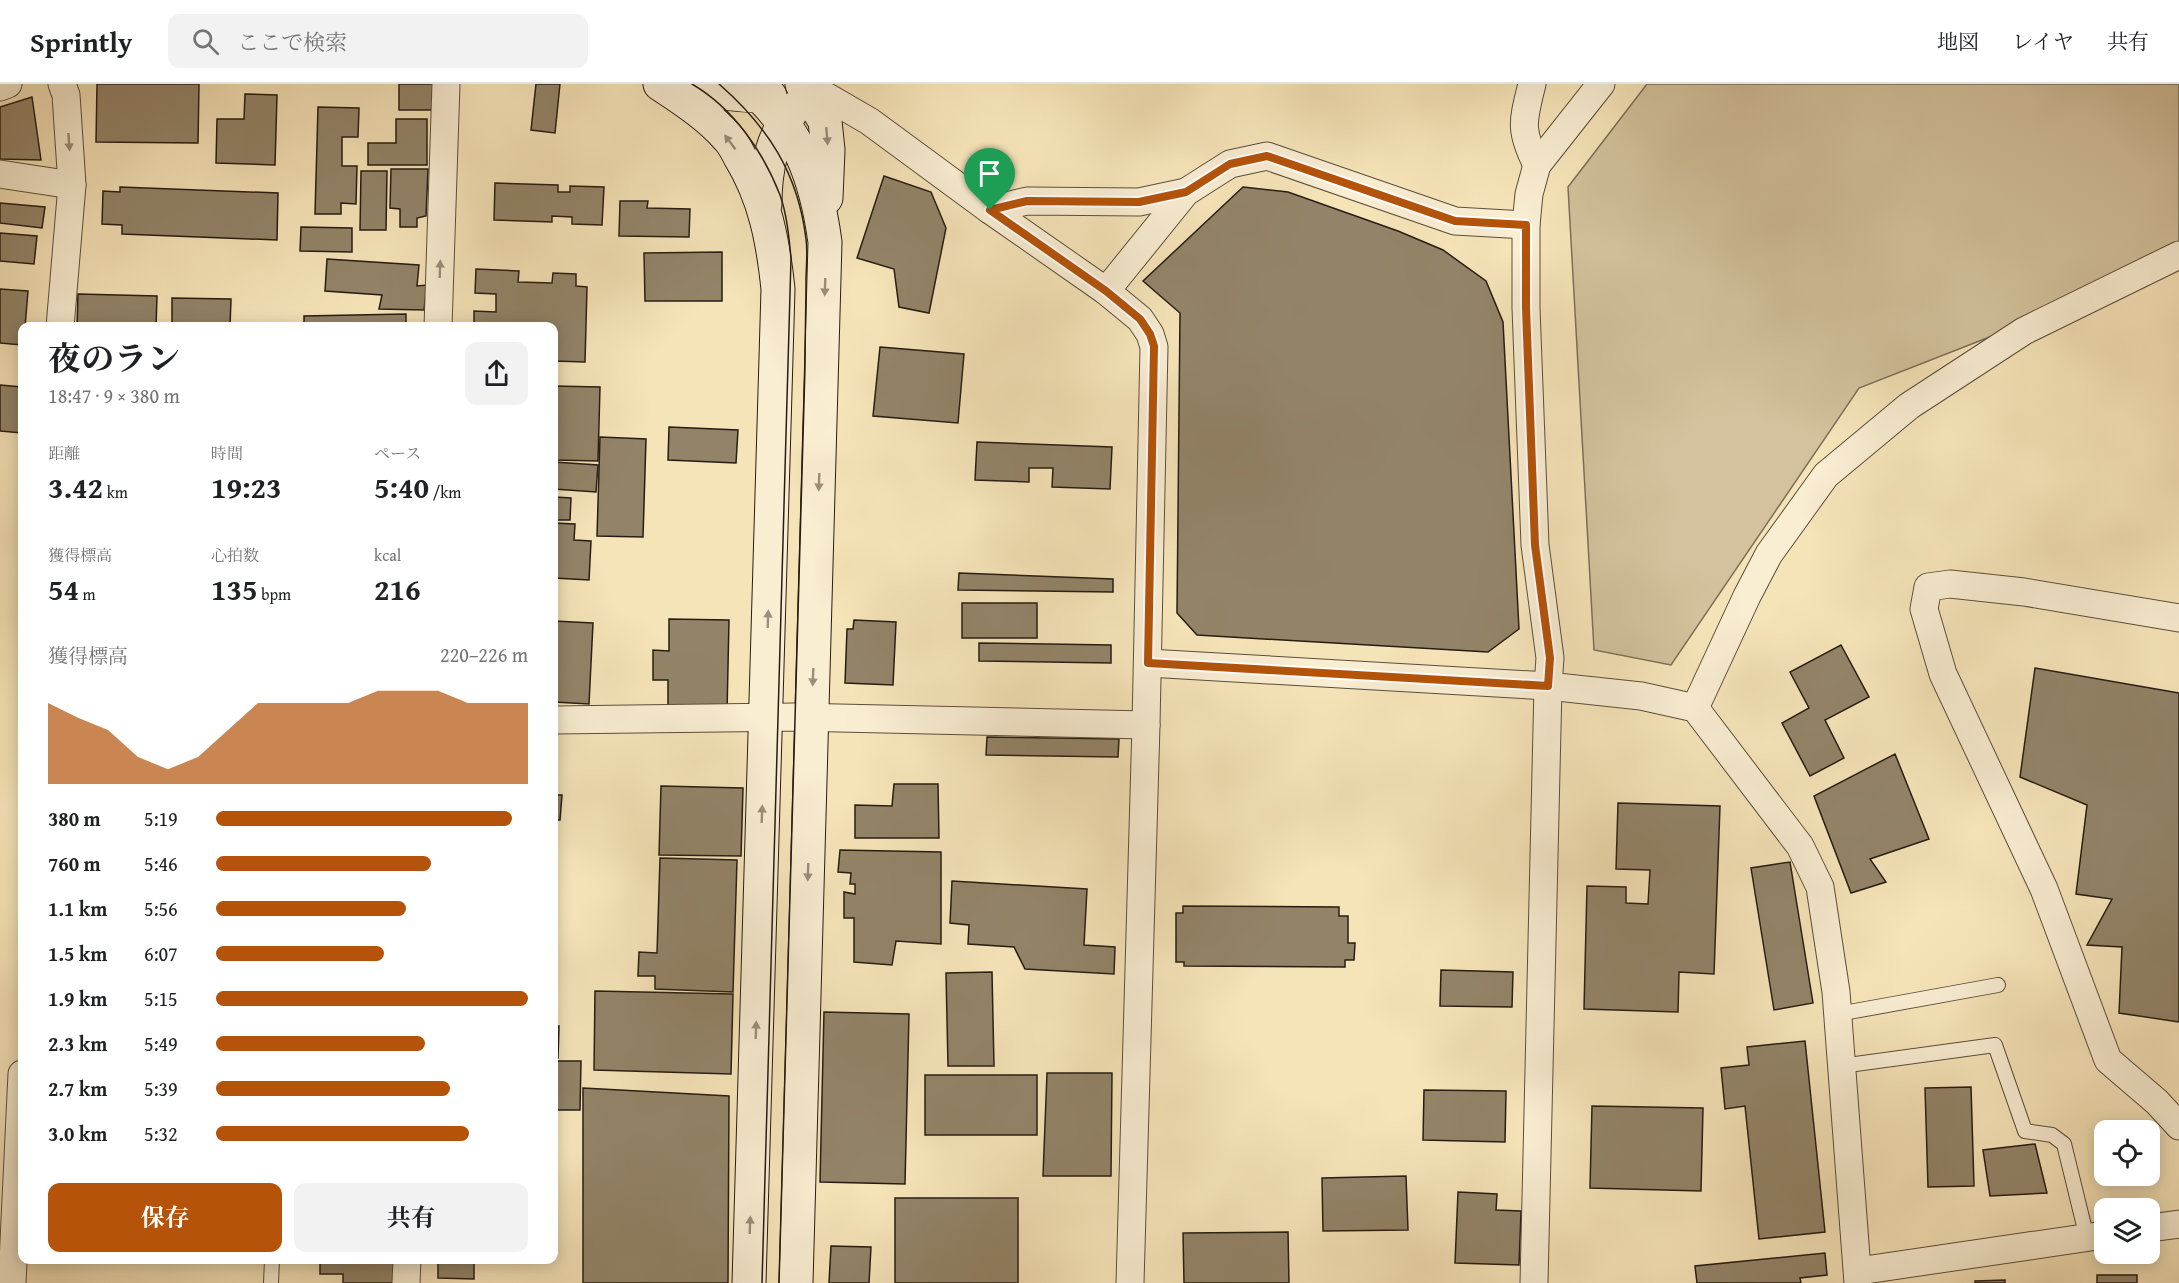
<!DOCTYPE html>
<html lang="ja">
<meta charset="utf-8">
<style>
body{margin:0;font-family:"Gentium Book Plus","Noto Serif JP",serif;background:#f2f2f2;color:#202124;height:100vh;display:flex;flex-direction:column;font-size:22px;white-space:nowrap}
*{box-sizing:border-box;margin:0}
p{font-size:20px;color:#757577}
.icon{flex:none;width:33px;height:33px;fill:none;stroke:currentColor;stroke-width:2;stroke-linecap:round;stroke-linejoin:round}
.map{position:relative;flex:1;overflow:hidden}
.sheet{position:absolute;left:18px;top:238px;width:540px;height:942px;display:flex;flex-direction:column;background:#fff;border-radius:12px;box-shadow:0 3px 15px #0003}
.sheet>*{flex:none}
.controls{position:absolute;left:2094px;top:1036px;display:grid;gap:12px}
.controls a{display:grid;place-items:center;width:66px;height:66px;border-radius:12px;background:#fff;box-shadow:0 3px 15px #0003;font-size:30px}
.pin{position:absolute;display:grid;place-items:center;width:51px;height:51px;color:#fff;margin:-62px -26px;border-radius:50% 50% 50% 0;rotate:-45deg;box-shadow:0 0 6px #0007}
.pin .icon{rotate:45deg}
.round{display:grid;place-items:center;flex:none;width:63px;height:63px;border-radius:12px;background:#f2f2f2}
.headline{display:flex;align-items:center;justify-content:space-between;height:102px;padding:0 30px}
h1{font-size:33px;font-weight:700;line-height:45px}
.stats{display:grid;grid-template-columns:repeat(3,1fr);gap:9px;height:102px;padding:6px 30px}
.stats div{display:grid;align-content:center}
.stats b{font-size:30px;font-weight:700}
.stats small{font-size:16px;font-weight:400}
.stats p{font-size:16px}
.chart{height:168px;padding:12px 30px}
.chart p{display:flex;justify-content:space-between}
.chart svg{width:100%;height:108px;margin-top:6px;fill:#b45309;opacity:.7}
.primary-button{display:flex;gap:12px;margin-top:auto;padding:12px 30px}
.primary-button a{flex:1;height:69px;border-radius:12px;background:#b45309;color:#fff;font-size:24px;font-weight:700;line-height:69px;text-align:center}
.primary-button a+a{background:#f2f2f2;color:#202124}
ul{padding:0 30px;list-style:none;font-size:20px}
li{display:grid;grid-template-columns:96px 72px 1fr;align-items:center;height:45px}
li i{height:15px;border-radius:8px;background:#b45309}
header{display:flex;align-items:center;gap:36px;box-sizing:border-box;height:84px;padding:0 30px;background:#fff;border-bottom:2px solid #e0e0e0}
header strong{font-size:28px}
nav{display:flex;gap:33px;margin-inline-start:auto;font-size:21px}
.search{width:420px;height:54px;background:#f2f2f2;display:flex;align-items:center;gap:15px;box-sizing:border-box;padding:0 21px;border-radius:12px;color:#757577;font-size:22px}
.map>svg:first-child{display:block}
.green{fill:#d3c29d;stroke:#7d6f58;stroke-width:1.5}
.building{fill:#938469;stroke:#271c13;stroke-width:1.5}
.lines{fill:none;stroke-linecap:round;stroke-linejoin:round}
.lane-casing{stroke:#5b4e3c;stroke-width:16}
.street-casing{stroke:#5b4e3c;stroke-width:29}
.secondary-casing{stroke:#271c13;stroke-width:35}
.lane{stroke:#f9edd2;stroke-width:14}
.street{stroke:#f9edd2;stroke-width:27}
.secondary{stroke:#f9edd2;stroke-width:33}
.tram{stroke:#271c13;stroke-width:1.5}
.oneway{fill:#9a8f7c}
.route-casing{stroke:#fff;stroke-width:12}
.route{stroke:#b45309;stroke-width:8}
</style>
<header>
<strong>Sprintly</strong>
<div class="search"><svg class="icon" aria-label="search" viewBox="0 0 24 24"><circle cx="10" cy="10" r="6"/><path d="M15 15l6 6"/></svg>ここで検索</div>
<nav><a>地図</a><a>レイヤ</a><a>共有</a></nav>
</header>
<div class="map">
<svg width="2179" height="1199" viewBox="0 0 2179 1199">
<rect width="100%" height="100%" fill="#f6e4b9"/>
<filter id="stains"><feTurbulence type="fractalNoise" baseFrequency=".00333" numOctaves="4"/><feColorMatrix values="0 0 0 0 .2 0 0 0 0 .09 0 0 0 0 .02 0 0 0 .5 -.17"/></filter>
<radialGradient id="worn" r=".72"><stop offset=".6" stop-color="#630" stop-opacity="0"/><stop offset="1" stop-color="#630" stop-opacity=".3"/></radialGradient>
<polygon class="green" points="1647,0 2179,0 2179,179 1859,304 1671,581 1594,566 1568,103"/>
<g class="building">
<polygon points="97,0 199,0 198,59 96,58"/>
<polygon points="399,0 436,0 435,26 399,26"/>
<polygon points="536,0 560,0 555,49 531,46"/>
<polygon points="245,10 277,11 275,81 216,79 217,35 244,35"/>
<polygon points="32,13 41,76 0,75 0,23"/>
<polygon points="318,23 359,24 358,53 342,53 342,82 357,82 356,120 341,119 341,130 315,130"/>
<polygon points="396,35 427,35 427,81 368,81 368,59 396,59"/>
<polygon points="391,85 428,85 426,132 417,134 417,143 400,143 400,125 390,124"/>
<polygon points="361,87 387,87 386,146 360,146"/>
<polygon points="884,92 931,108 946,144 929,229 899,223 894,185 857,174"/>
<polygon points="495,99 558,101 558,108 570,108 570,102 604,103 602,141 572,140 572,133 552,132 552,138 494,136"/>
<polygon points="120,103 278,109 277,156 122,150 122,141 102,140 103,107 120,108"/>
<polygon points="1243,103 1288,108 1398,147 1443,166 1486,197 1503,238 1519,545 1488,568 1197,551 1177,529 1180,229 1143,197"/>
<polygon points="620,117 648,117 647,124 690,125 689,153 619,152"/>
<polygon points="0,119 45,123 42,144 0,139"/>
<polygon points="301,143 352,144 352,168 300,167"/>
<polygon points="0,149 37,152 34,180 0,177"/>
<polygon points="722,168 722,217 645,217 644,169"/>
<polygon points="327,175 419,181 417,202 427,201 424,226 379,225 382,211 325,207"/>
<polygon points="476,185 519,187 518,198 552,199 553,189 576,190 576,202 587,203 585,278 554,277 554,243 474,243 474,227 496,228 496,210 475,209"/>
<polygon points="0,205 28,207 25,243 22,243 22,261 0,259"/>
<polygon points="78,210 157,212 156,243 77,243"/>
<polygon points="172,214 231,215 230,243 172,243"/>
<polygon points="406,230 406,243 304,243 304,232"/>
<polygon points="880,263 964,270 958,339 873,332"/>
<polygon points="0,301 22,303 22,349 0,347"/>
<polygon points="554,302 600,303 598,377 554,376"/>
<polygon points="669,343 738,346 736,379 668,376"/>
<polygon points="600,353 646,355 643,453 597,452"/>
<polygon points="977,358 1112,363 1110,405 1052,403 1053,384 1029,384 1029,398 975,396"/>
<polygon points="554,378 598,381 596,408 554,405"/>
<polygon points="554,413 571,414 570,436 554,436"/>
<polygon points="554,439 575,440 574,456 591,457 589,496 554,494"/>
<polygon points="959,489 1113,495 1113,508 958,506"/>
<rect x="962" y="519" width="75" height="35"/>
<polygon points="669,535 729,536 727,629 668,628 668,596 653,596 653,566 669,567"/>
<polygon points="854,536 896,538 893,601 845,599 847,545 853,545"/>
<polygon points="554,537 593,539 589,620 554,618"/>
<polygon points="979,559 1111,561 1111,579 979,577"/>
<polygon points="1841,561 1869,613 1825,636 1844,674 1810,692 1782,639 1809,624 1790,588"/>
<polygon points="2035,584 2179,609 2179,938 2119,929 2122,863 2087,861 2112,815 2076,810 2087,721 2020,693"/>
<polygon points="987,653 1119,655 1118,673 986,671"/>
<polygon points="1895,670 1929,755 1870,775 1886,798 1851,809 1814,712"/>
<polygon points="894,700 938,700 939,754 855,754 855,721 892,722"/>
<polygon points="661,702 743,704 741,772 659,771"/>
<polygon points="554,711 562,711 560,736 554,736"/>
<polygon points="1618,719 1720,722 1714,890 1679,888 1678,928 1584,925 1587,802 1626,803 1626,819 1648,820 1650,786 1616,785"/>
<polygon points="840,766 941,768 941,860 896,857 892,881 854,878 854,834 844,834 844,808 855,810 855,800 850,800 851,789 838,788"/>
<polygon points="660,774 737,776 733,908 655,905 655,892 638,892 639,868 657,869"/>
<polygon points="1790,778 1813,919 1774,926 1751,784"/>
<polygon points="952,797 1087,805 1084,861 1115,863 1114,890 1025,885 1014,863 968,860 969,841 950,839"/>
<polygon points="1183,822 1339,823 1339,832 1348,832 1348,859 1355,859 1354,876 1345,876 1345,883 1184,882 1184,878 1176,878 1176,829 1183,829"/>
<polygon points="1441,886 1513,888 1512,923 1440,922"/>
<polygon points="992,888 994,982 948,982 946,889"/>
<polygon points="595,907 733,910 731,990 594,986"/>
<polygon points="824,928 909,930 905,1100 820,1098"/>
<polygon points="554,942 559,942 558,974 554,974"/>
<polygon points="1805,957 1825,1148 1759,1155 1745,1022 1725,1025 1721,984 1749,981 1747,963"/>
<polygon points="554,977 581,977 580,1026 554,1026"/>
<polygon points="1047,989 1112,989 1111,1092 1043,1092"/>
<rect x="925" y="991" width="112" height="60"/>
<polygon points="1971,1003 1974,1102 1928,1103 1925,1004"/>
<polygon points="583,1004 729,1012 728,1199 583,1199"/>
<polygon points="1424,1006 1506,1007 1505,1058 1423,1056"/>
<polygon points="1592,1022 1703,1024 1701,1107 1590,1104"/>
<polygon points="2035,1060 2047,1109 1990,1112 1983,1066"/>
<polygon points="554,1081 557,1081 556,1110 554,1110"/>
<polygon points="1406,1092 1408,1146 1323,1147 1322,1094"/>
<polygon points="1458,1108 1497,1110 1496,1126 1521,1127 1519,1181 1455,1179"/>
<rect x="895" y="1114" width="123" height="85"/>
<polygon points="1288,1148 1289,1199 1184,1199 1183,1149"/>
<polygon points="831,1162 871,1163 869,1199 829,1199"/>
<polygon points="1825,1169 1827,1191 1800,1194 1801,1199 1697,1199 1695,1182"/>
<polygon points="320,1176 397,1176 396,1199 343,1199 343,1190 320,1190"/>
<polygon points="438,1176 474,1176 474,1195 438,1194"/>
<rect x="2097" y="1191" width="40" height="8"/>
<polygon points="2005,1196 2005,1199 1975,1199 1975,1197"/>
</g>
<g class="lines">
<defs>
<g id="lane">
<polyline points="1838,930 1998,901"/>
<polyline points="1841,982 1995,961 2025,1047 2052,1051 2064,1060 2087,1154"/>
<polyline points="271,1199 272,1176"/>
</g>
<g id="street">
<polyline points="805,0 869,37 990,126 1106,207 1140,235 1150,250 1154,263 1146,641 1130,1199"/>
<path d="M 1532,0 C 1523,37 1519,45 1537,81"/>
<polyline points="0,3 8,0"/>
<polyline points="0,90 72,101"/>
<polyline points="990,126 1027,117 1139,118 1186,108"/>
<polyline points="1106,207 1186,108 1230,80 1267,72 1455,137 1526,141"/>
<polyline points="60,243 72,101 66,11 62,0"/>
<polyline points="438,243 446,0"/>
<polyline points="2179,534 2024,508 1950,500 1928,503 1924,525 1943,590 2044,805 2108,976 2157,1018 2179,1042"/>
<polyline points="1148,579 1548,602 1641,612 1695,624 1800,762 1820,803 1836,908 1858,1199"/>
<polyline points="1695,624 1747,512 1769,470 1826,391 1909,322 2024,247 2179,171"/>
<polyline points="554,636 794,633 1146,641"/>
<polyline points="2150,1144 2179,1140"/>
<polyline points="1858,1187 2104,1151"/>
<polyline points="12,1199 22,990"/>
<polyline points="406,1199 407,1176"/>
<polyline points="1534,1199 1548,602 1550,574 1535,461 1526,224 1526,141 1529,110 1537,81 1601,0"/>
</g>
<g id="secondary">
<path d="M 660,0 C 684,16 709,32 728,54 C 733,59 737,67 740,73 C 765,114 773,157 778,205 L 749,1199"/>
<path d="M 679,0 C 711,9 737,12 770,12"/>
<path d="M 747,0 C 798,44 816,92 825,158 L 796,1199"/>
<polyline points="802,0 825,37 828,66 826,114"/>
<path d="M 765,120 C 765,84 772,54 793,25"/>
</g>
</defs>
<use href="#lane" class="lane-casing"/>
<use href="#street" class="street-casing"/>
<use href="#secondary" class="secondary-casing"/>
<use href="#lane" class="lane"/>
<use href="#street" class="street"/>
<use href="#secondary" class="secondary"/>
<g class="tram">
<path d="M 692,0 C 733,24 763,67 780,111 C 787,131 789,153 791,174 L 762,1199"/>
<path d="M 719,0 C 768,43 798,89 806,155 C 808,169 806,183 806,196 C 806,225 805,254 805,283 L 779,1199"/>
</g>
</g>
<defs><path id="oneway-solid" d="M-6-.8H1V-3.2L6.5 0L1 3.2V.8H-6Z" transform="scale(1.5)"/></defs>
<g class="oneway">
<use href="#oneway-solid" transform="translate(827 52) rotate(85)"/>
<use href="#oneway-solid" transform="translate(69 58) rotate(86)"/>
<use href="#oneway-solid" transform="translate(730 58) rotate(-127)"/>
<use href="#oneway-solid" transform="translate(440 185) rotate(-88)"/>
<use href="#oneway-solid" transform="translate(825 203) rotate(92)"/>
<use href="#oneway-solid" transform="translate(819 398) rotate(92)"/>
<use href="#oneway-solid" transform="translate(768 535) rotate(-88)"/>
<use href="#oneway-solid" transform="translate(813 593) rotate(92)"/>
<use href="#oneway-solid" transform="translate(762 730) rotate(-88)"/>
<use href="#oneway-solid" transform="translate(808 788) rotate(92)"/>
<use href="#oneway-solid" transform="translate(756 946) rotate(-88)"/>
<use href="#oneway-solid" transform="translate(750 1141) rotate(-88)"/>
</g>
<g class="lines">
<defs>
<polygon id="route" points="1267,72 1455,137 1526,141 1526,224 1535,461 1550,574 1548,602 1148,579 1154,262 1150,250 1140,235 1106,207 990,126 1027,117 1139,118 1186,108 1230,80"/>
</defs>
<use href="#route" class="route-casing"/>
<use href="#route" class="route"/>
</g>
<rect width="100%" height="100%" filter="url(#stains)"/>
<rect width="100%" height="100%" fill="url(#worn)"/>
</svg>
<div class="controls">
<a><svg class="icon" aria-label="locate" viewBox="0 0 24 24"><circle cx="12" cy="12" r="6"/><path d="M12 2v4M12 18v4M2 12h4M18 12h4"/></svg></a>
<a><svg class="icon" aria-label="layers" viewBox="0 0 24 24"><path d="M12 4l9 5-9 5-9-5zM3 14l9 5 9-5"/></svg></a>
</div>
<div class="pin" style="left:990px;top:126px;background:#1e9e55"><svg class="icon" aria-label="arrive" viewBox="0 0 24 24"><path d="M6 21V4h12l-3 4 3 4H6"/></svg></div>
<section class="sheet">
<div class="headline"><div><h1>夜のラン</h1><p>18:47 · 9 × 380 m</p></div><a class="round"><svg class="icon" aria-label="share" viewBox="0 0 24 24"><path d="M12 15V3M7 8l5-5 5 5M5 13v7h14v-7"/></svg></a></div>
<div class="stats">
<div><p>距離</p><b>3.42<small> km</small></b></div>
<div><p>時間</p><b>19:23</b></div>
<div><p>ペース</p><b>5:40<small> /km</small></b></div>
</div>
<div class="stats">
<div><p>獲得標高</p><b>54<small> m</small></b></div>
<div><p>心拍数</p><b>135<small> bpm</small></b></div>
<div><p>kcal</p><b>216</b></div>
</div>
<div class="chart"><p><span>獲得標高</span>220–226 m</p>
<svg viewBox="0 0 160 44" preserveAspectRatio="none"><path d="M0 44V11L10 17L20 22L30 33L40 38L50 33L60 22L70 11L80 11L90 11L100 11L110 6L120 6L130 6L140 11L150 11L160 11V44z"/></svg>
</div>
<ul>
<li><b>380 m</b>5:19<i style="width:95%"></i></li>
<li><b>760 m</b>5:46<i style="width:69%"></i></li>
<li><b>1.1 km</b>5:56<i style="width:61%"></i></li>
<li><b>1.5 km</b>6:07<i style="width:54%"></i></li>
<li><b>1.9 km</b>5:15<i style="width:100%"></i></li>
<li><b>2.3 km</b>5:49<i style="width:67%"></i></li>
<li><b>2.7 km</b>5:39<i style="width:75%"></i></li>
<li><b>3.0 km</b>5:32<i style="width:81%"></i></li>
</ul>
<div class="primary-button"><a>保存</a><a>共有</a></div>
</section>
</div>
